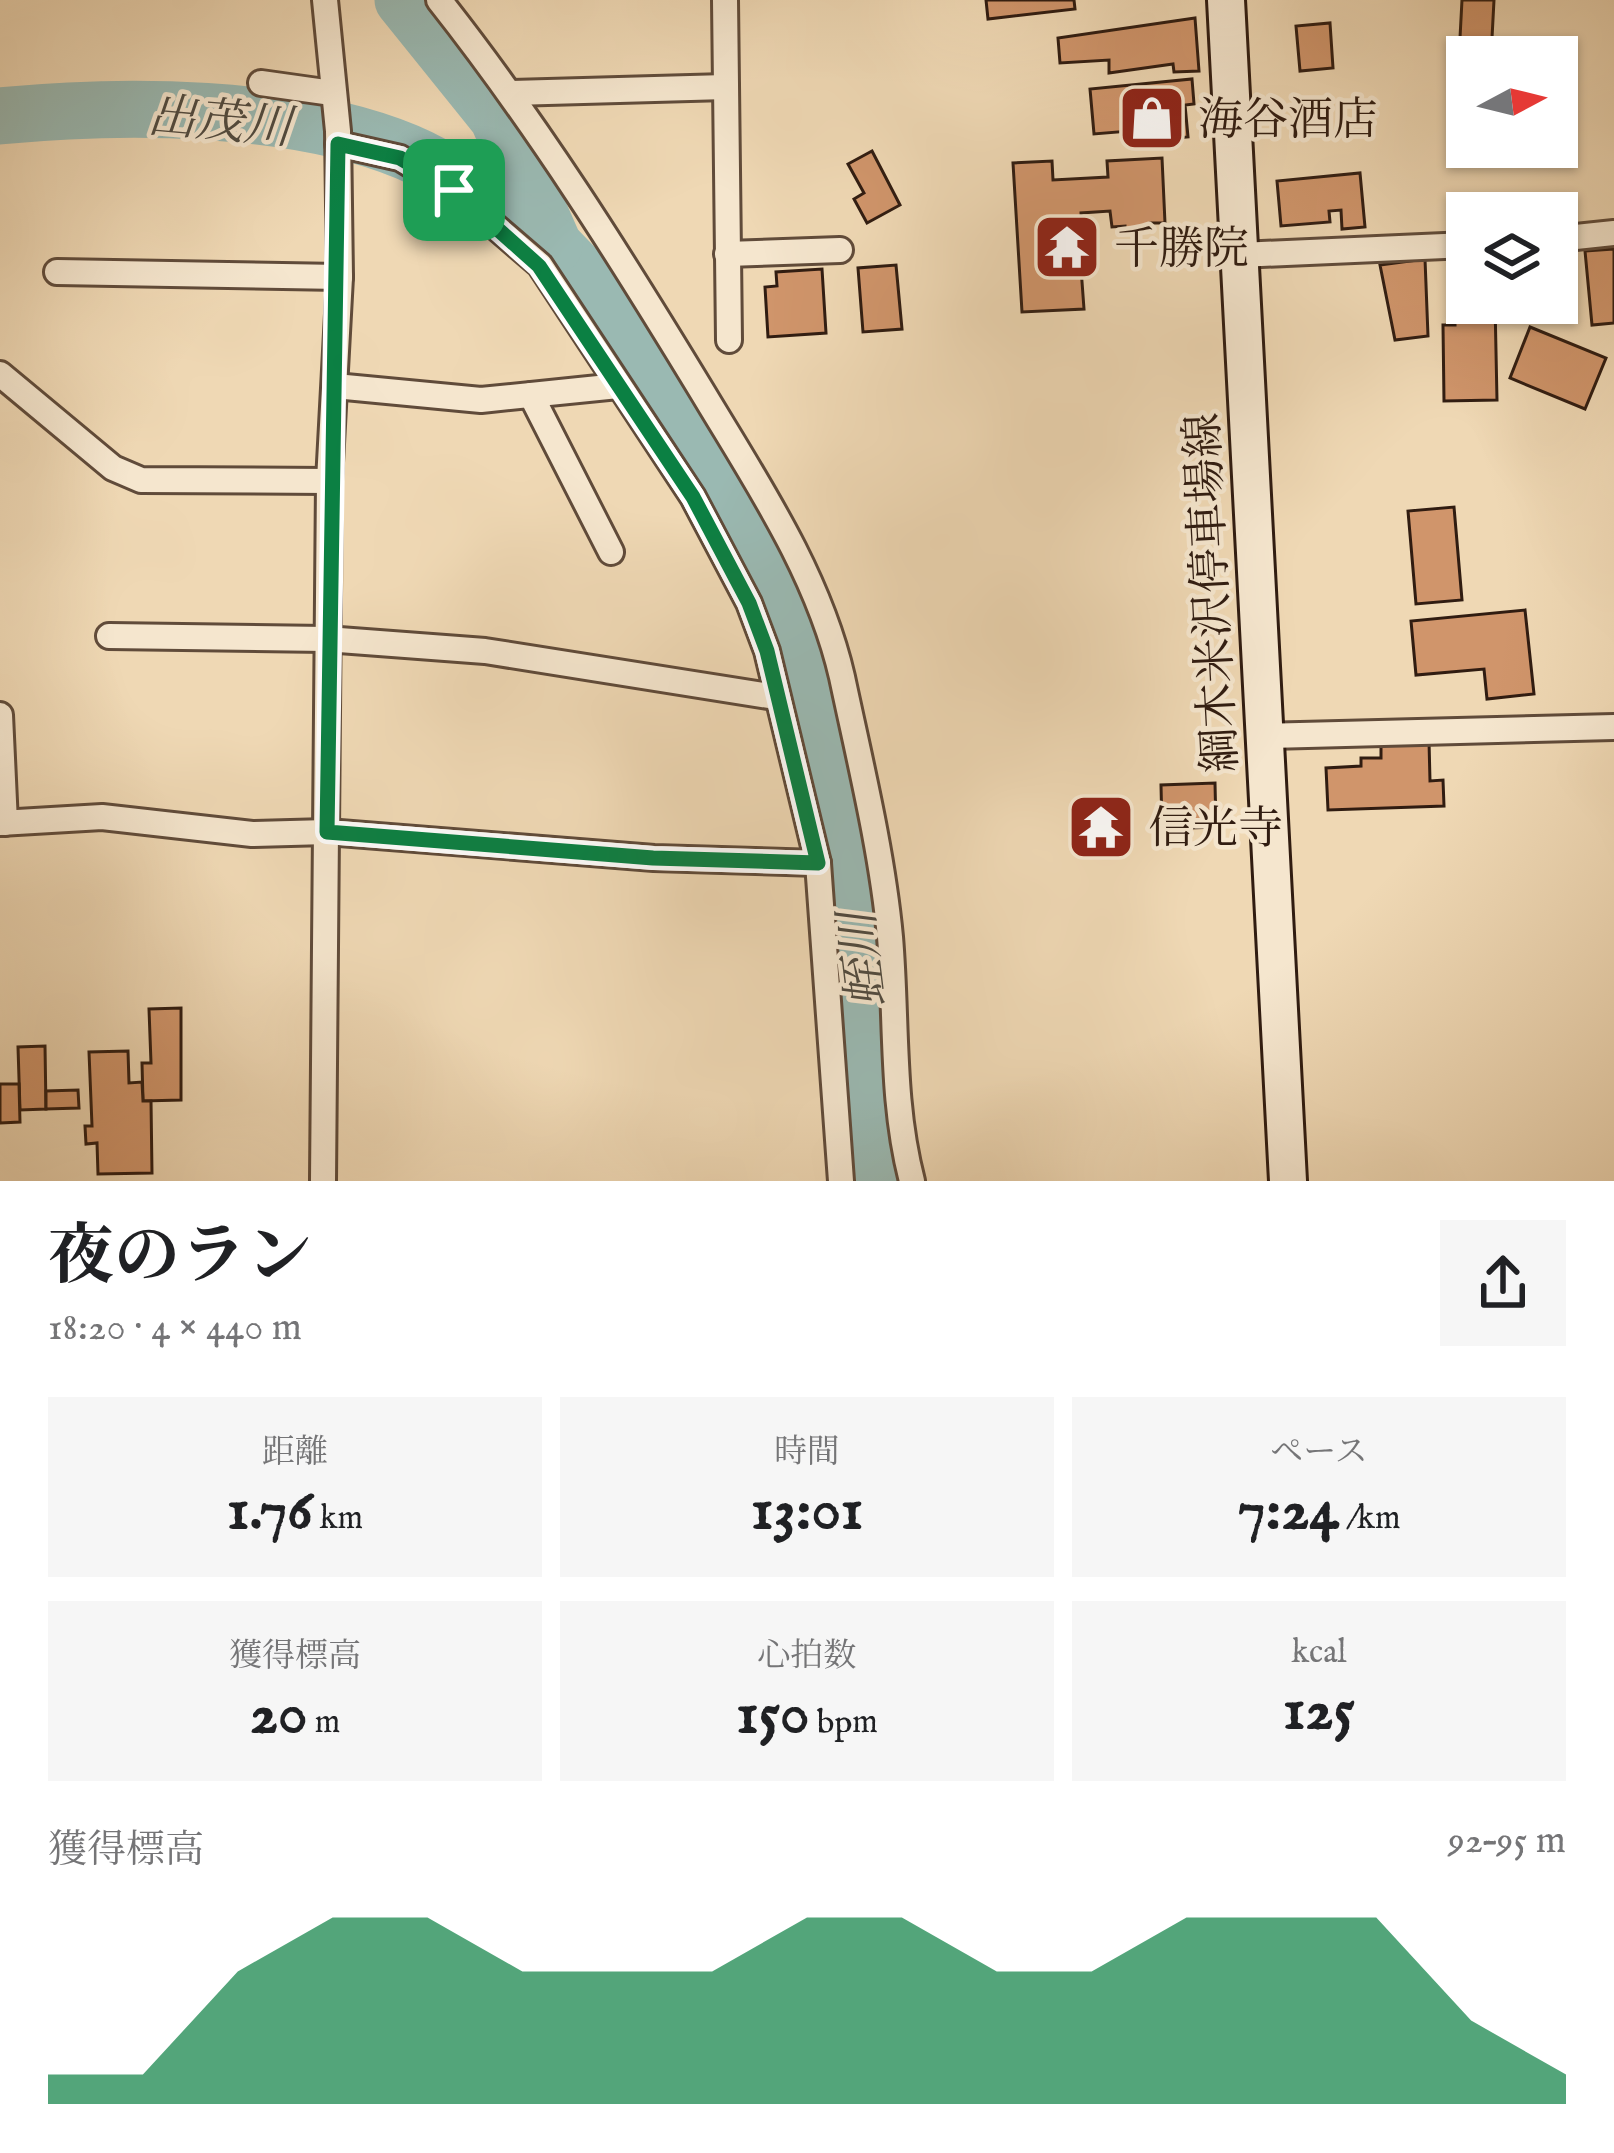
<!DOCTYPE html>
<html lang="ja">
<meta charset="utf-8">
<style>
body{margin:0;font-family:"IM FELL English","Noto Serif JP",serif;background:#f6f6f6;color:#202124;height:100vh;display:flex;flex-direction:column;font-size:45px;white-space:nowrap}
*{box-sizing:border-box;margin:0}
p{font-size:39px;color:#757577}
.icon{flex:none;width:66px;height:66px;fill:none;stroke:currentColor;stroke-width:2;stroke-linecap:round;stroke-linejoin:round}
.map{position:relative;height:1181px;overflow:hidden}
.panel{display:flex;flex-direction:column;background:#fff;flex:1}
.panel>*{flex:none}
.needle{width:78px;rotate:83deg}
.tools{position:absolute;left:1446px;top:36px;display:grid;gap:24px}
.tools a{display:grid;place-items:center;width:132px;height:132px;border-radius:0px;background:#fff;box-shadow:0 3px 9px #0004;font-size:60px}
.pin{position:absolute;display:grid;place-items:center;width:102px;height:102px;color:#fff;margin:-51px;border-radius:24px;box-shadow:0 6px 18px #0006}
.round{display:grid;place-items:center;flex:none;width:126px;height:126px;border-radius:0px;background:#f6f6f6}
.overview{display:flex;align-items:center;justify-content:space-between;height:204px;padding:0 48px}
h1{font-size:66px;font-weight:700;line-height:90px}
.metrics{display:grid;grid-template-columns:repeat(3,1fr);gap:18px;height:204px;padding:12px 48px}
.metrics div{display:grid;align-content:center;border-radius:0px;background:#f6f6f6;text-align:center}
.metrics b{font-size:60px;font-weight:700}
.metrics small{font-size:33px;font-weight:400}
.metrics p{font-size:33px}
.chart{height:336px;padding:24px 48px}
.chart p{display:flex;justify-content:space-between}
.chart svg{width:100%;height:216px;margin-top:12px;fill:#0b8043;opacity:.7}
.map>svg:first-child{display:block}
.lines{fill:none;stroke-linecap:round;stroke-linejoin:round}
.river{stroke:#9ab9b2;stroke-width:57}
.building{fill:#d0956b;stroke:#301c11;stroke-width:3}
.street-casing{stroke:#604b3a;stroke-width:30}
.secondary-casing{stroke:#301c11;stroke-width:42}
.street{stroke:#f5e6ce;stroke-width:24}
.secondary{stroke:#f5e6ce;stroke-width:36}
.route-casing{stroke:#fff;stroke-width:24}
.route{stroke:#0b8043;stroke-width:15}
.labels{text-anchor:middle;stroke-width:9;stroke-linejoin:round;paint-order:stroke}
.poi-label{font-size:45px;fill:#301c11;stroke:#f5e6ce;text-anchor:start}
.street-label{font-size:45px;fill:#301c11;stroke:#f5e6ce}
.water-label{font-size:48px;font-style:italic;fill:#504b41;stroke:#f5e6ce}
</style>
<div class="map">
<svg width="1614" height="1181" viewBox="0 0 1614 1181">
<rect width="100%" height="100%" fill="#efd8b4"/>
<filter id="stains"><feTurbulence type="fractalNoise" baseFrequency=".00167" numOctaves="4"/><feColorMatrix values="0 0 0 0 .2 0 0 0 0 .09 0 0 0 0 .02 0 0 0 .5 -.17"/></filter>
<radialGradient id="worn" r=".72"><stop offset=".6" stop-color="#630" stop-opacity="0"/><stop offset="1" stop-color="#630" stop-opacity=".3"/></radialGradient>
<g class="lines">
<g class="river">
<polyline points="403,0 498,118 554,246 631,325 690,422 801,647 840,804 864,959 880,1181"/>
<path d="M 0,116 C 123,104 292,104 407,152 C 459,174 507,215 554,246"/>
</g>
</g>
<g class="building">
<polygon points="986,0 1074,0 1075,9 988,19"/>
<polygon points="1462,0 1494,0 1491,57 1467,57 1467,133 1455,132"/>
<polygon points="1195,18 1199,71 1174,72 1173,64 1109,73 1109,60 1060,63 1058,38"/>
<polygon points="1330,23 1333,68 1300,71 1296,26"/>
<polygon points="1192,79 1194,104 1185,105 1188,137 1130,142 1129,131 1094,134 1090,89"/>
<polygon points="872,151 900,205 867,223 854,199 864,193 848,164"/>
<polygon points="1162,158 1165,223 1151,223 1152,230 1125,232 1125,226 1112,227 1110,211 1081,213 1082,242 1093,241 1095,267 1081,268 1084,309 1022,312 1013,163 1052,161 1053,180 1108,177 1107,161"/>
<polygon points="1360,173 1365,227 1342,229 1341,210 1329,211 1330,222 1281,226 1277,181"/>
<polygon points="1614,249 1614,323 1592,325 1585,251"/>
<polygon points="1425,259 1428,336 1395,340 1380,265"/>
<polygon points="896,265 902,329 863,332 858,268"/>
<polygon points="822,269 826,333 768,337 765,287 777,286 776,272"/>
<polygon points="1454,272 1467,272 1467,303 1495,303 1497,400 1444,401 1443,325 1455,325"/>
<polygon points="1530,327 1606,358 1585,409 1510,378"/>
<polygon points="1454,507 1462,600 1416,604 1408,511"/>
<polygon points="1525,610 1534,694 1487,699 1484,669 1416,675 1411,621"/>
<polygon points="1429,741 1430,781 1443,780 1444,806 1328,810 1326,768 1361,766 1361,758 1381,758 1381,743"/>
<polygon points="1215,783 1216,827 1162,829 1161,785"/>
<polygon points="181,1008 181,1100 143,1101 142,1063 151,1063 149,1009"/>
<polygon points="45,1046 46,1109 20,1110 18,1047"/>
<polygon points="128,1051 129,1083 142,1082 143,1101 151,1101 152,1173 98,1174 97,1143 86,1144 85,1126 92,1126 89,1052"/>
<polygon points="0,1084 19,1084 20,1122 0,1123"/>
<polygon points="78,1090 79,1108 46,1109 46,1091"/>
</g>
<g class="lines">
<defs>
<g id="street">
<path d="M 439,0 C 537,124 621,258 703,393 C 757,483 818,573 842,677 C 860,762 882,851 890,937 C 897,1019 891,1101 912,1181"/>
<polyline points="725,0 729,340"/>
<polyline points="261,83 332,93"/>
<polyline points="512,93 726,87"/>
<polyline points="338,144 400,158 454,191 540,265 693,497 749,603 767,651 818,863 841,1181"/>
<polyline points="1557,239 1614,233"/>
<polyline points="727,254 840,250"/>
<polyline points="1240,255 1467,245"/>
<polyline points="57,272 340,277"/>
<polyline points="0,374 113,468 141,480 329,481"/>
<polyline points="335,386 481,400 618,386"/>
<polyline points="531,395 611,552"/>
<polyline points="109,636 326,639 485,651 775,697"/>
<polyline points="0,715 5,823"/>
<polyline points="1265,736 1614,727"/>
<polyline points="0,823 102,817 252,834 327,832 654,858 818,863"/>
<polyline points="323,1181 329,481 340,277 338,131 325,0"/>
</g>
<polyline id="secondary" points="1226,0 1288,1181"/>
</defs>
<use href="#street" class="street-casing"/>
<use href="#secondary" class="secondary-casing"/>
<use href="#street" class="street"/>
<use href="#secondary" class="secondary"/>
</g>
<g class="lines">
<defs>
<polygon id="route" points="338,144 400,158 454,190 539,266 693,497 749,603 767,651 818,863 653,858 327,832"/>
</defs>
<use href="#route" class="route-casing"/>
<use href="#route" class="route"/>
</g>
<defs>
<symbol id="shop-square" viewBox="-11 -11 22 22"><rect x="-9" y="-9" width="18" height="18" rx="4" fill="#8f2418" stroke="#f5e6ce"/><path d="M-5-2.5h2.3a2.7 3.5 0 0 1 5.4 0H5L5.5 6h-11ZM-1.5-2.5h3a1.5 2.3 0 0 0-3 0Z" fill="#fff"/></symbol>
<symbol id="temple-square" viewBox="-11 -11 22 22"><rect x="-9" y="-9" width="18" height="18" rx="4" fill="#8f2418" stroke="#f5e6ce"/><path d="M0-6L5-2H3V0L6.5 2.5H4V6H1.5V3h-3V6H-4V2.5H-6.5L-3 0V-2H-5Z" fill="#fff"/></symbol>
</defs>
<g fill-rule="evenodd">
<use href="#shop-square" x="1114" y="80" width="76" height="76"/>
<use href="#temple-square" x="1029" y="209" width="76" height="76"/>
<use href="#temple-square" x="1063" y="789" width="76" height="76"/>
</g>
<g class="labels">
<g class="poi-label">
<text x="1198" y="134">海谷酒店</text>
<text x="1114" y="263">千勝院</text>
<text x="1148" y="843">信光寺</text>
</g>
<g class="street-label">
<text transform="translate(1210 593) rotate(-93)" y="16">綱木米沢停車場線</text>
</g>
<g class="water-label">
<text transform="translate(220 120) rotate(5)" y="17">出茂川</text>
<text transform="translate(861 960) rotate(-97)" y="17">蛭川</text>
</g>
</g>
<rect width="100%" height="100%" filter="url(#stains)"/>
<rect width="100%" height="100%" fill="url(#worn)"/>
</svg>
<div class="tools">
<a><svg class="needle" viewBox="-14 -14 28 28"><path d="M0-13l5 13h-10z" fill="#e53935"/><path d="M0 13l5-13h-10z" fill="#757577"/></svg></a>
<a><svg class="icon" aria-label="layers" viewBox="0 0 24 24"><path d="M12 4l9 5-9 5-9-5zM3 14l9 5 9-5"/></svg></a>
</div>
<div class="pin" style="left:454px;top:190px;background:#1e9e55"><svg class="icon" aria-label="arrive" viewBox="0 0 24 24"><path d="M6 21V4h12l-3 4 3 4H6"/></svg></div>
</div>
<section class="panel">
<div class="overview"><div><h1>夜のラン</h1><p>18:20 · 4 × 440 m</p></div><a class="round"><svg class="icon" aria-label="share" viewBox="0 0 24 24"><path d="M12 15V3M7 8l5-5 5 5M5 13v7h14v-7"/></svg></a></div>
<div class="metrics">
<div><p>距離</p><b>1.76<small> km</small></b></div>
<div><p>時間</p><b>13:01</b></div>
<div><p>ペース</p><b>7:24<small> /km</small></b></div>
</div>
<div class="metrics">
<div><p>獲得標高</p><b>20<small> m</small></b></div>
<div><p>心拍数</p><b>150<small> bpm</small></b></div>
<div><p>kcal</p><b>125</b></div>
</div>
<div class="chart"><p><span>獲得標高</span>92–95 m</p>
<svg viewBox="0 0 160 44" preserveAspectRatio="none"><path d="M0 44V38L10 38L20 17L30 6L40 6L50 17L60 17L70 17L80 6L90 6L100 17L110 17L120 6L130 6L140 6L150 27L160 38V44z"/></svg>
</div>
</section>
